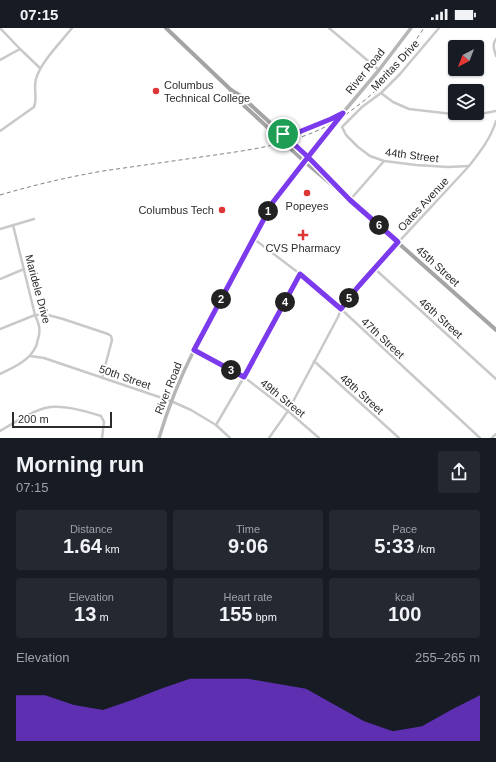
<!DOCTYPE html>
<meta charset="utf-8">
<style>
body{margin:0;font-family:Helvetica,sans-serif;background:#242831;color:#f1f3f6;height:100vh;display:flex;flex-direction:column;font-size:15px;white-space:nowrap}
*{box-sizing:border-box;margin:0}
p{font-size:13px;color:#9ea1a6}
.icon{flex:none;width:22px;height:22px;fill:none;stroke:currentColor;stroke-width:2;stroke-linecap:round;stroke-linejoin:round}
.map{position:relative;height:410px;overflow:hidden}
.panel{display:flex;flex-direction:column;background:#171b24;flex:1}
.panel>*{flex:none}
.needle{width:26px;rotate:222deg}
.fabs{position:absolute;left:448px;top:12px;display:grid;gap:8px}
.fabs a{display:grid;place-items:center;width:36px;height:36px;border-radius:4px;background:#171b24;box-shadow:0 1px 3px #0004;font-size:20px}
.scale{position:absolute;left:12px;bottom:10px;width:100px;box-sizing:border-box;padding-left:4px;border:2px solid #2c2c2c;border-top:0;font-size:11px;line-height:14px;white-space:nowrap;color:#2c2c2c;-webkit-text-stroke:3px #fff;paint-order:stroke}
.pin{position:absolute;display:grid;place-items:center;width:34px;height:34px;color:#fff;margin:-17px;border:2px solid #fff;border-radius:50%;box-shadow:0 1px 4px #0007}
.km{position:absolute;width:20px;height:20px;margin:-10px;border-radius:50%;background:#222;color:#fff;font-size:11px;line-height:20px;text-align:center}
.round{display:grid;place-items:center;flex:none;width:42px;height:42px;border-radius:4px;background:#242831}
.headline{display:flex;align-items:center;justify-content:space-between;height:68px;padding:0 16px}
h1{font-size:22px;font-weight:800;line-height:30px}
.figures{display:grid;grid-template-columns:repeat(3,1fr);gap:6px;height:68px;padding:4px 16px}
.figures div{display:grid;align-content:center;border-radius:4px;background:#242831;text-align:center}
.figures b{font-size:20px;font-weight:800}
.figures small{font-size:11px;font-weight:400}
.figures p{font-size:11px}
.chart{height:112px;padding:8px 16px}
.chart p{display:flex;justify-content:space-between}
.chart svg{width:100%;height:72px;margin-top:4px;fill:#7c3aed;opacity:.7}
.status{display:flex;justify-content:space-between;align-items:center;height:28px;padding:0 20px;background:#171b24;direction:ltr}
.status svg{height:11px;fill:currentColor}
.map>svg:first-child{display:block}
.lines{fill:none;stroke-linecap:round;stroke-linejoin:round}
.minor{stroke:#c9c9c9;stroke-width:2.5}
.secondary{stroke:#b6b6b6;stroke-width:3.5}
.primary{stroke:#a4a4a4;stroke-width:4}
.rail{stroke:#818181;stroke-width:1;stroke-dasharray:4 3;stroke-linecap:butt}
.route-casing{stroke:#fff;stroke-width:8}
.route{stroke:#7c3aed;stroke-width:5}
.poi-dot{fill:#dd3634;stroke:#fff;stroke-width:1.5}
.labels{text-anchor:middle;stroke-width:4;stroke-linejoin:round;paint-order:stroke}
.street-label{font-size:11px;fill:#2c2c2c;stroke:#fff}
.poi-label{font-size:11px;fill:#2c2c2c;stroke:#fff}
</style>
<div class="status"><b>07:15</b><svg viewBox="0 0 49 12"><path d="M0 12V9h3v3zM5 12V6h3v6zM10 12V3h3v9zM15 12V0h3v12zM26 1h20v11H26zM47 4h2v5h-2z"/></svg></div>
<div class="map">
<svg width="496" height="410" viewBox="0 0 496 410">
<rect width="100%" height="100%" fill="#fff"/>
<g class="lines">
<g class="minor">
<polyline points="0,0 20,21 40,40"/>
<polyline points="329,0 379,42"/>
<polyline points="439,0 400,46 381,65 362,79 342,99 346,107 358,119 370,128 384,133 416,137 448,139 469,138"/>
<path d="M 496,11 C 492,16 494,22 496,28"/>
<polyline points="0,32 20,21"/>
<polyline points="381,65 393,74 409,81 461,87 475,87 496,83"/>
<path d="M 0,103 L 34,79 C 38,69 33,62 36,51 C 40,35 61,14 72,0"/>
<polyline points="284,106 294,106 340,86"/>
<polyline points="350,172 384,133"/>
<polyline points="0,201 34,191"/>
<polyline points="254,211 300,246 341,281 480,410"/>
<polyline points="375,241 496,351"/>
<polyline points="0,251 24,241"/>
<polyline points="0,301 35,287 48,287 63,291 108,306 111,308 112,312 102,350"/>
<polyline points="194,322 244,349 288,383 319,410"/>
<polyline points="30,328 44,330 171,373 191,382 216,397 230,410"/>
<polyline points="314,333 399,410"/>
<path d="M 0,346 C 12,340 29,333 35,320 C 37,318 37,314 38,311 C 41,302 39,296 35,287 L 13,197"/>
<polyline points="216,397 244,349 300,246"/>
<path d="M 0,403 C 14,395 30,384 45,380 C 62,376 85,383 101,388 L 104,394 L 102,410"/>
<path d="M 269,410 L 288,383 L 338,289 C 344,271 363,254 375,240 C 406,205 438,172 469,138 C 480,124 491,110 496,93"/>
<polyline points="492,410 496,406"/>
</g>
<path class="secondary" d="M 159,410 C 168,380 180,350 194,322 L 273,175 L 336,93 L 379,42 L 411,0"/>
<g class="primary">
<polyline points="166,0 231,62 241,68 290,113 332,153"/>
<polyline points="231,62 238,72 304,133 350,172 496,302"/>
</g>
<path class="rail" d="M 0,167 C 34,157 68,149 103,143 C 138,138 173,133 208,128 C 256,121 307,115 348,85 C 360,76 372,67 382,56 C 398,39 411,19 424,0"/>
</g>
<g class="lines">
<defs>
<polyline id="route" points="283,106 308,129 273,174 194,322 244,349 300,246 341,281 357,260 398,214 350,172 308,129 343,85 331,91 294,106 283,106"/>
</defs>
<use href="#route" class="route-casing"/>
<use href="#route" class="route"/>
</g>
<g class="poi-dot">
<circle cx="156" cy="63" r="4"/>
<circle cx="307" cy="165" r="4"/>
<circle cx="222" cy="182" r="4"/>
<path d="M301 201h4v4h4v4h-4v4h-4v-4h-4v-4h4z"/>
</g>
<g class="labels">
<g class="street-label">
<text transform="translate(395 37) rotate(-47)" y="4">Meritas Drive</text>
<text transform="translate(365 43) rotate(-51)" y="4">River Road</text>
<text transform="translate(412 127) rotate(7)" y="4">44th Street</text>
<text transform="translate(423 176) rotate(-47)" y="4">Oates Avenue</text>
<text transform="translate(438 238) rotate(42)" y="4">45th Street</text>
<text transform="translate(38 261) rotate(75)" y="4">Maridele Drive</text>
<text transform="translate(441 290) rotate(42)" y="4">46th Street</text>
<text transform="translate(383 310) rotate(43)" y="4">47th Street</text>
<text transform="translate(125 349) rotate(19)" y="4">50th Street</text>
<text transform="translate(168 360) rotate(-68)" y="4">River Road</text>
<text transform="translate(362 366) rotate(42)" y="4">48th Street</text>
<text transform="translate(283 370) rotate(39)" y="4">49th Street</text>
</g>
<g class="poi-label">
<text x="164" y="61" text-anchor="start">Columbus<tspan x="164" dy="13">Technical College</tspan></text>
<text x="307" y="182">Popeyes</text>
<text x="214" y="186" text-anchor="end">Columbus Tech</text>
<text x="303" y="224">CVS Pharmacy</text>
</g>
</g>
</svg>
<div class="fabs">
<a><svg class="needle" viewBox="-14 -14 28 28"><path d="M0-13l5 13h-10z" fill="#e53935"/><path d="M0 13l5-13h-10z" fill="#9ea1a6"/></svg></a>
<a><svg class="icon" aria-label="layers" viewBox="0 0 24 24"><path d="M12 4l9 5-9 5-9-5zM3 14l9 5 9-5"/></svg></a>
</div>
<div class="scale">200 m</div>
<div class="pin" style="left:283px;top:106px;background:#1e9e55"><svg class="icon" aria-label="arrive" viewBox="0 0 24 24"><path d="M6 21V4h12l-3 4 3 4H6"/></svg></div>
<b class="km" style="left:268px;top:183px">1</b>
<b class="km" style="left:221px;top:271px">2</b>
<b class="km" style="left:231px;top:342px">3</b>
<b class="km" style="left:285px;top:274px">4</b>
<b class="km" style="left:349px;top:270px">5</b>
<b class="km" style="left:379px;top:197px">6</b>
</div>
<section class="panel">
<div class="headline"><div><h1>Morning run</h1><p>07:15</p></div><a class="round"><svg class="icon" aria-label="share" viewBox="0 0 24 24"><path d="M12 15V3M7 8l5-5 5 5M5 13v7h14v-7"/></svg></a></div>
<div class="figures">
<div><p>Distance</p><b>1.64<small> km</small></b></div>
<div><p>Time</p><b>9:06</b></div>
<div><p>Pace</p><b>5:33<small> /km</small></b></div>
</div>
<div class="figures">
<div><p>Elevation</p><b>13<small> m</small></b></div>
<div><p>Heart rate</p><b>155<small> bpm</small></b></div>
<div><p>kcal</p><b>100</b></div>
</div>
<div class="chart"><p><span>Elevation</span>255–265 m</p>
<svg viewBox="0 0 160 44" preserveAspectRatio="none"><path d="M0 44V16L10 16L20 22L30 25L40 19L50 12L60 6L70 6L80 6L90 9L100 12L110 22L120 32L130 38L140 35L150 25L160 16V44z"/></svg>
</div>
</section>
